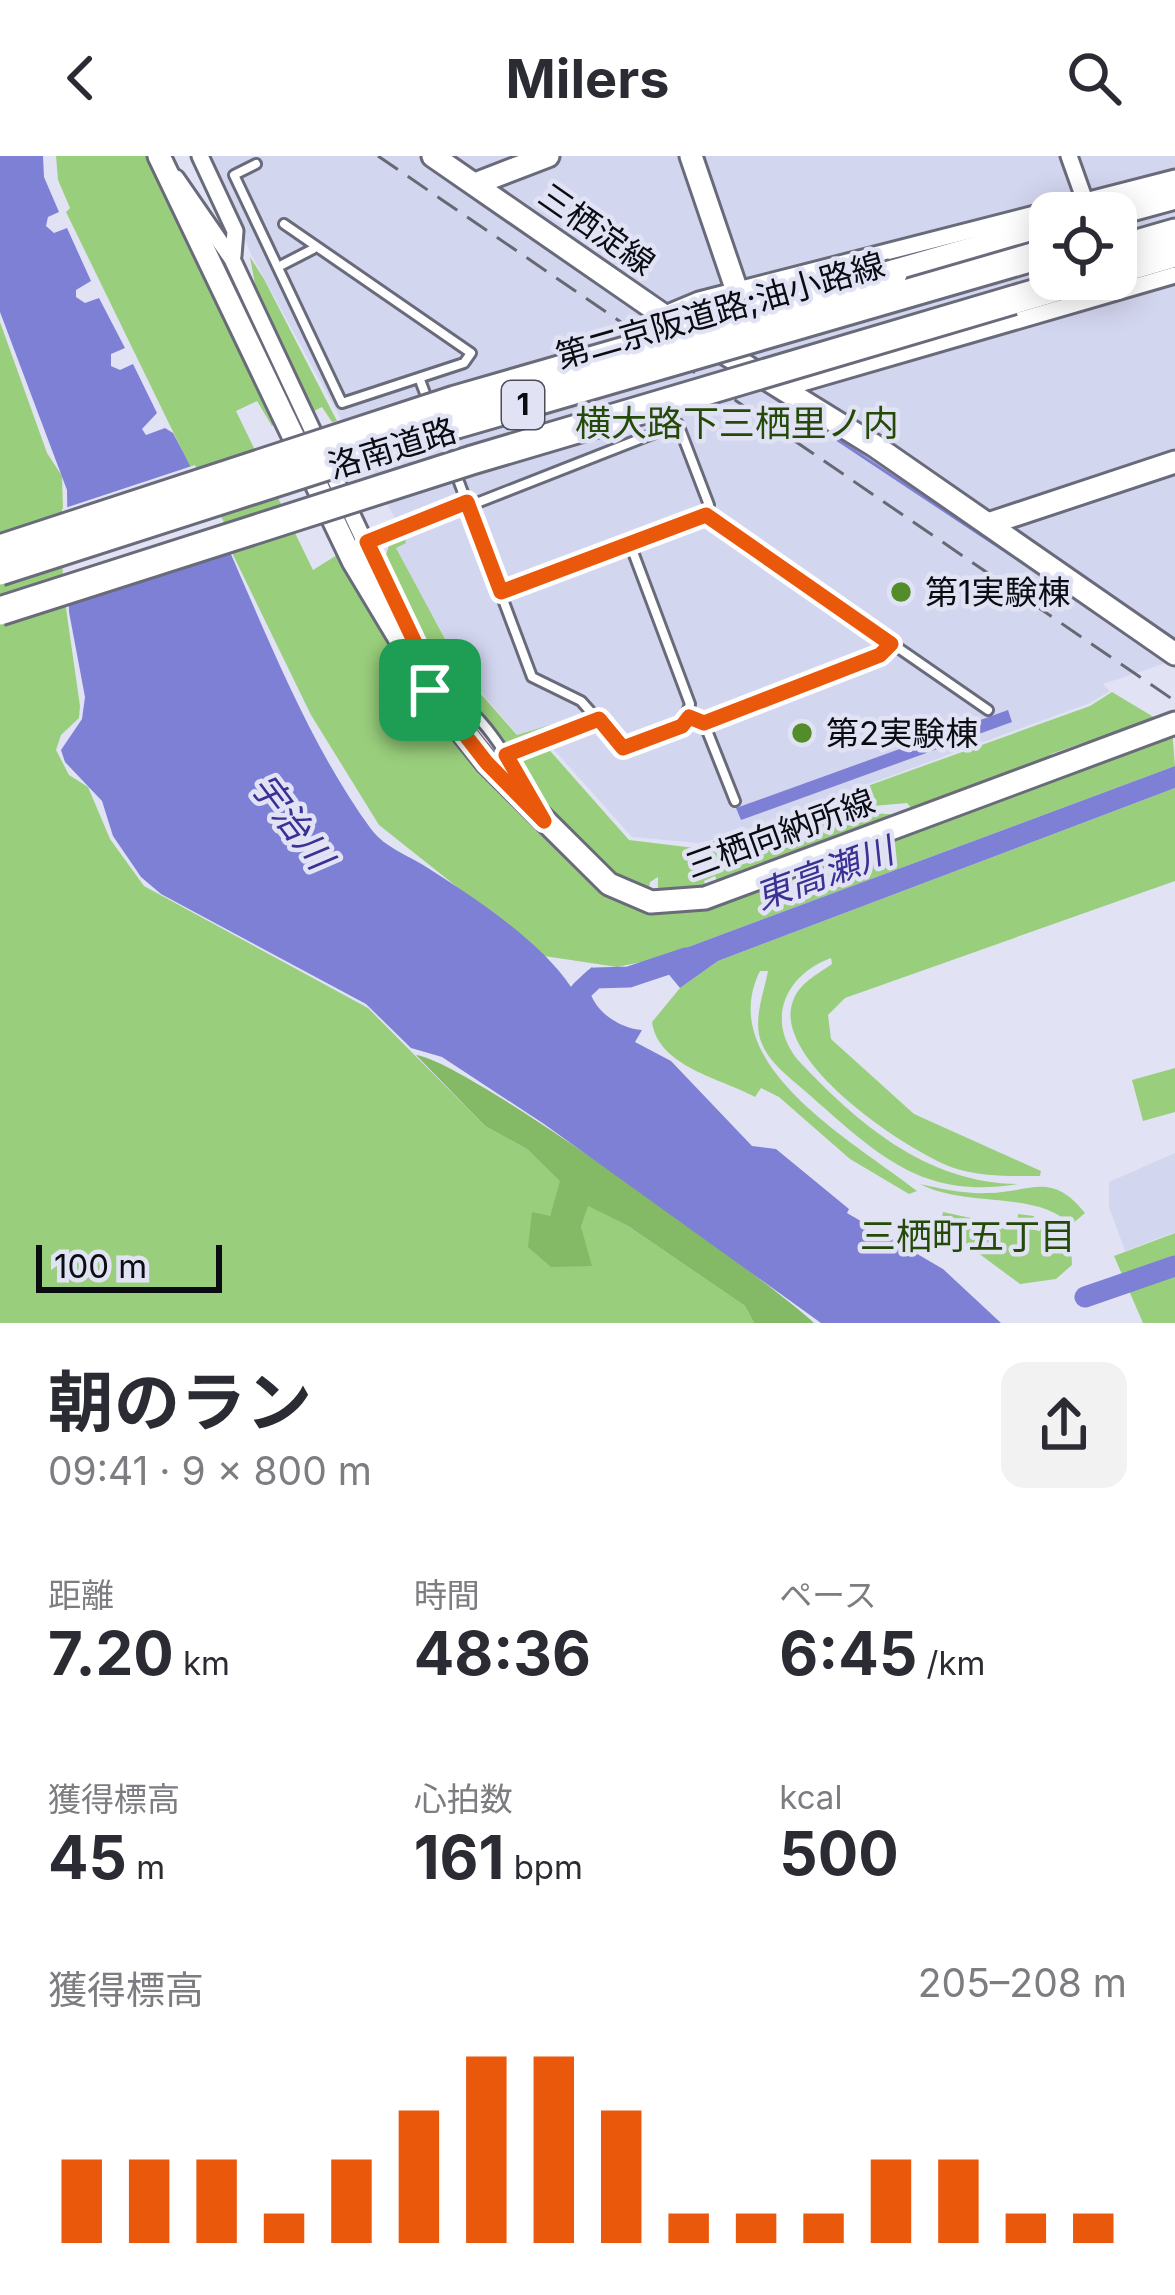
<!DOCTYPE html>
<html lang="ja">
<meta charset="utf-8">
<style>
body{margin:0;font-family:Inter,"Noto Sans JP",sans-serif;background:#f2f2f3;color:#2b2b33;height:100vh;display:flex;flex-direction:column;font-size:45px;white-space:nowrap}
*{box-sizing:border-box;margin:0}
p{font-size:39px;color:#7c7c81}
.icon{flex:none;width:66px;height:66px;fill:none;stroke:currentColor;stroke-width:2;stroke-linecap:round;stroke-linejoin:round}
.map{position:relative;height:1167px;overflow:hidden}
.sheet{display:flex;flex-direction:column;background:#fff;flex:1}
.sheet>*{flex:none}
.controls{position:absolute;left:1029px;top:36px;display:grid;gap:24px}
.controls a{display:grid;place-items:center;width:108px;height:108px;border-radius:24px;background:#fff;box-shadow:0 6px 30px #0003;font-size:60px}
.scale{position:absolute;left:36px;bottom:30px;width:186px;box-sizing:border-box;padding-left:12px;border:6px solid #0b0c12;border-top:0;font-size:33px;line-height:42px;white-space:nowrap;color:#0b0c12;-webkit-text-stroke:9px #e1e3f5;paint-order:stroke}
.pin{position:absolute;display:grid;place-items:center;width:102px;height:102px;color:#fff;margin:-51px;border-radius:24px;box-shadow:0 6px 18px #0006}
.round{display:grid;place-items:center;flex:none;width:126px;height:126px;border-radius:24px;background:#f2f2f3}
.head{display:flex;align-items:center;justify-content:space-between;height:204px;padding:0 48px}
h1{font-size:66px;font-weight:700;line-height:90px}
.figures{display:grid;grid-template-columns:repeat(3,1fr);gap:18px;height:204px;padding:12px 48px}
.figures div{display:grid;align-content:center}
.figures b{font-size:60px;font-weight:700}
.figures small{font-size:33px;font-weight:400}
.figures p{font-size:33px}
.chart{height:336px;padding:24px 48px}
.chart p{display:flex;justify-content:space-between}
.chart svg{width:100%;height:216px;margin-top:12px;stroke:#ea580c;stroke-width:6}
header{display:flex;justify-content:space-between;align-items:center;height:156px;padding:0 48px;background:#fff;font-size:54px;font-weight:700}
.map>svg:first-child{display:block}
.built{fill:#d3d6ef;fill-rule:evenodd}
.green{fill:#99cf7c}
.forest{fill:#84ba66}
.water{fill:#7e80d6}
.pier{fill:#e1e3f5}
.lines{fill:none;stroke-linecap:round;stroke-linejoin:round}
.stream{stroke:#7e80d6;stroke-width:3}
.river{stroke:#7e80d6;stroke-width:21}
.lane-casing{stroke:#696b7b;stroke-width:14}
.street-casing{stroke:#696b7b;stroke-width:21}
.secondary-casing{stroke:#696b7b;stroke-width:27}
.highway-casing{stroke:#696b7b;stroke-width:33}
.lane{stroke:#fff;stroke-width:8}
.street{stroke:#fff;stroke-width:15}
.secondary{stroke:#fff;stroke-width:21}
.highway{stroke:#fff;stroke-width:27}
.rail{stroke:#676874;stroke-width:3;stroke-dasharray:24 12;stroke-linecap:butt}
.highway-bridge-casing{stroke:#696b7b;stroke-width:33;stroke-linecap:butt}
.highway-bridge{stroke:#fff;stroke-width:27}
.route-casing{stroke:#fff;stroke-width:24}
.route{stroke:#ea580c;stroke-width:15}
.poi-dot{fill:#528d2a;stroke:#e1e3f5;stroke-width:4.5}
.labels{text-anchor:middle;stroke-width:9;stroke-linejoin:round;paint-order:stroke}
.shield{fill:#e1e3f5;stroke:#4b4c56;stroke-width:3}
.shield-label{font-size:30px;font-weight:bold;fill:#0b0c12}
.street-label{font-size:33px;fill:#0b0c12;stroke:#e1e3f5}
.poi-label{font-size:33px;fill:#0b0c12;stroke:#e1e3f5;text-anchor:start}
.neighbourhood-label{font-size:36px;fill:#254908;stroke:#e1e3f5}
.water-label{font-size:36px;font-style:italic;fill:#3b3094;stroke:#e1e3f5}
</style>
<header><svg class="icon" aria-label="back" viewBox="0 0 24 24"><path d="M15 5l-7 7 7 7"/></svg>Milers<svg class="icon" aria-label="search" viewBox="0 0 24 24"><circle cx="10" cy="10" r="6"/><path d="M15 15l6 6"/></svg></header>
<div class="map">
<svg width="1175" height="1167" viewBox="0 0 1175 1167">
<rect width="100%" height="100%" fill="#e1e3f5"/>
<g class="built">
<path d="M 196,0 L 1175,0 L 1175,504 L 1103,528 L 1110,535 L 1090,547 L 721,682 L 698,687 L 632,681 L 538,576 L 518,579 L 466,519 L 391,385 L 401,377 L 398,368 L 251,98 L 227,43 ZM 1050,57 L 1116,57 L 1116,123 L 1050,123 Z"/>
<polygon points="1175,997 1175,1076 1125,1095 1109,1051 1109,1026"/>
</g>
<g class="green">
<polygon points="56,0 154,0 279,267 272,270 257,245 236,255 313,414 337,399 326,380 335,376 458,580 636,747 808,714 812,725 849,709 846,700 1172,573 1175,610 656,803 617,811 544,800 379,669 311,559 66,56 70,52 58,24"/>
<polygon points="250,101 264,123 337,265 332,266 322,251 310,257 259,150"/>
<polygon points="0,166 47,297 62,320 66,452 80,550 79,562 61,579 56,594 69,619 88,631 110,683 144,730 368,852 485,970 527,993 561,1025 550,1060 581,1071 587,1049 628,1070 745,1150 754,1167 0,1167"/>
<polygon points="404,379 406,387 396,392 465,520 517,579 550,569 552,574 508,590 455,533 439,528 383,408 391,383"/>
<polygon points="1112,536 1162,566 1100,590 1088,585 1051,598 1038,612 913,654 907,647 851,652 846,655 913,660 720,731 715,720 704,725 707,736 658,741 658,721 650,726 648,741 615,726 539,649 538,638 516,605 544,588 629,684 695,692 1090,550"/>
<path d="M 1175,632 L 1175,725 L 845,842 L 828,859 L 831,883 L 914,958 L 1041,1015 L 1040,1020 C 1012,1020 984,1021 957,1013 C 910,998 770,904 793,845 C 799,827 818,818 832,808 L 831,802 C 787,818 765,862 797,903 C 857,967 926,1027 1018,1028 C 924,1044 879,1000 813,942 C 796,926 771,910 762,888 C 752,865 764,837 768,815 L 760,815 C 713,909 855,986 917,1035 L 909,1038 L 850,1003 L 779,941 L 761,932 L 755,941 C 723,923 658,911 652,866 L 680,832 L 718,805 Z"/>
<polygon points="1175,912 1175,956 1143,965 1132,924"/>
<path d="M 920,1028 C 942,1033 965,1038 988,1037 C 1033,1036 1051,1015 1085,1057 L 1071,1069 C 1038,1034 965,1052 920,1028 Z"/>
<path d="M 943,1056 L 1017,1072 L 1018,1058 L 1034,1060 L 1030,1073 L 1040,1075 L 1043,1063 C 1066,1071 1072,1086 1072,1109 L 1056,1123 L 1020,1128 L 947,1074 L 941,1068 Z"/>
<polygon points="1175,1077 1175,1167 1143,1167 1114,1100"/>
</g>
<path class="forest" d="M 416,899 C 467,905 764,1121 814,1167 L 754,1167 L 745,1150 L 628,1070 L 588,1050 L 581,1071 L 592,1110 L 551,1111 L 528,1091 L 532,1056 L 550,1060 L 560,1025 L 527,993 L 485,970 Z"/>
<g class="water">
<path d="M 0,0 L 43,0 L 44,21 L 59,56 L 48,61 L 46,70 L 54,77 L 67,72 L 91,125 L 76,134 L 76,141 L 85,147 L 99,142 L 125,192 L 111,198 L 111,210 L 120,214 L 133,208 L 157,257 L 142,273 L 146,279 L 165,272 L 173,277 C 242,404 287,558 371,673 C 386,693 411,700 431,714 C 478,744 541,786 571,831 L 592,811 L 600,818 L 601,829 L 591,839 C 599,859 623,873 642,874 L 635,886 L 671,905 L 752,990 L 776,993 L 849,1053 L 847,1057 L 943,1113 L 1001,1167 L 821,1167 L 544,968 L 442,901 L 411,892 L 366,848 L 161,738 L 141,721 L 113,680 L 102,645 L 65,606 L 61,594 L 82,563 L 85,541 L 69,456 L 67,334 L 0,156 Z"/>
<polygon points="1008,554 1012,566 741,664 736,652"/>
<polygon points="1175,610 1175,632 718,805 680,832 656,803"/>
</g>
<polygon class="pier" points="195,309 237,392 63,449 62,353"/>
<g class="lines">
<polyline class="stream" points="758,231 1026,409"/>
<g class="river">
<polyline points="581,835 595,822 629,821 686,802"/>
<polyline points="1085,1141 1175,1110"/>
</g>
<defs>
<g id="lane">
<polyline points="256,8 234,19 342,247 464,207 471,197 284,68"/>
<polyline points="278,111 313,93"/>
<polyline points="420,224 429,248"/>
<polyline points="456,318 532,521 581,545 623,592 682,570 690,548 630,388"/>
<polyline points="469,350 678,268 709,349 706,359"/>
<polyline points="367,386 466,346"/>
<polyline points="501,436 706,359 988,554"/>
<path d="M 437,536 C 476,542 510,605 529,637"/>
<polyline points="689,561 704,567 880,498 891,487"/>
<polyline points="704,567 735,645"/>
<polyline points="506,599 599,563"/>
</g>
<g id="street">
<polyline points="200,0 235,75 233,100"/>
<polyline points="1069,0 1084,42"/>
<polyline points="176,22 232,103 422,508"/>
<polyline points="663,159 699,144 1175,22"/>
<polyline points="785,232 1175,119"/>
</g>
<g id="secondary">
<polyline points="159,0 353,405 437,545 487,607 609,728 651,746 705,742 1175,567"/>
<polyline points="433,0 663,159 875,290 1175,498"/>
<polyline points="691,0 737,135"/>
<polyline points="475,28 548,0"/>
<polyline points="988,368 1175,306"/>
</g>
<g id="highway">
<polyline points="1109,57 1175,39"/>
<polyline points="1116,94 1175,77"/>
<polyline points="1116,114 1175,97"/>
<polyline points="893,118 1050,73"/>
<polyline points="1013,144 1085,123"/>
</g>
</defs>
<use href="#lane" class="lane-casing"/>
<use href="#street" class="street-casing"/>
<use href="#secondary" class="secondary-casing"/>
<use href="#highway" class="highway-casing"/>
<use href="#lane" class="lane"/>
<use href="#street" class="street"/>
<use href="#secondary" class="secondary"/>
<use href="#highway" class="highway"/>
<polyline class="rail" points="378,0 1175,545"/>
<defs>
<g id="highway-bridge">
<polyline points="0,393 455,244 893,118"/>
<polyline points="0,415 457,268 1050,96"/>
<polyline points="0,455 472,304 1013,144"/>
</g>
</defs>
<use href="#highway-bridge" class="highway-bridge-casing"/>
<use href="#highway-bridge" class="highway-bridge"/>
</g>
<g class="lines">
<defs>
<polygon id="route" points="467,346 501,436 706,359 891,488 880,499 704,567 689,561 682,570 623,592 599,563 506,599 544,665 487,607 430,534 417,491 367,386"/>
</defs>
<use href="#route" class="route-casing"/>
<use href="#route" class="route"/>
</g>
<g class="poi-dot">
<circle cx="901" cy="436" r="12"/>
<circle cx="802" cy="577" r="12"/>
</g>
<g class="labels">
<rect class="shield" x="502" y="225" width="42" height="48" rx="9"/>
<g class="shield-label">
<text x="523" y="259">1</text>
</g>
<g class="street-label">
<text transform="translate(597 73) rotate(35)" y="12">三栖淀線</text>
<text transform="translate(720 154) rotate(-16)" y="12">第二京阪道路;油小路線</text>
<text transform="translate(392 292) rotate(-17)" y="12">洛南道路</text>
<text transform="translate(780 677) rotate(-20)" y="12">三栖向納所線</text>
</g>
<g class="poi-label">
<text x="925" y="448">第1実験棟</text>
<text x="826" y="589">第2実験棟</text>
</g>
<g class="neighbourhood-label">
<text x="737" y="280">横大路下三栖里ノ内</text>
<text x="968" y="1093">三栖町五丁目</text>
</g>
<g class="water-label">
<text transform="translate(292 665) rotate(53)" y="13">宇治川</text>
<text transform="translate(824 717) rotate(-20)" y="13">東高瀬川</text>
</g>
</g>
</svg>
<div class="controls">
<a><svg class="icon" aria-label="locate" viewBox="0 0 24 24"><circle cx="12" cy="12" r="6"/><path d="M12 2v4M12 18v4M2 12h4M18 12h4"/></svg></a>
</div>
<div class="scale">100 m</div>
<div class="pin" style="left:430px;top:534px;background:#1e9e55"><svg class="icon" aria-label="arrive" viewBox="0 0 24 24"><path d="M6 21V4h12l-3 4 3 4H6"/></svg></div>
</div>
<section class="sheet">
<div class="head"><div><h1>朝のラン</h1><p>09:41 · 9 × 800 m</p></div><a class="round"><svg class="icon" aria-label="share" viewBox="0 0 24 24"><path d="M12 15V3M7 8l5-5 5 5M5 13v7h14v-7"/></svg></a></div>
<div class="figures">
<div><p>距離</p><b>7.20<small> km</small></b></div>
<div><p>時間</p><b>48:36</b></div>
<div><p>ペース</p><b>6:45<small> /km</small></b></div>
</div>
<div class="figures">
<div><p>獲得標高</p><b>45<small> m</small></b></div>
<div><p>心拍数</p><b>161<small> bpm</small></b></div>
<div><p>kcal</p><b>500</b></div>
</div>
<div class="chart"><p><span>獲得標高</span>205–208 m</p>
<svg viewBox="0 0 160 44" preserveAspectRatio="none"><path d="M5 44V27M15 44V27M25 44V27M35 44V38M45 44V27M55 44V17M65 44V6M75 44V6M85 44V17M95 44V38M105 44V38M115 44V38M125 44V27M135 44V27M145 44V38M155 44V38"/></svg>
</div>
</section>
